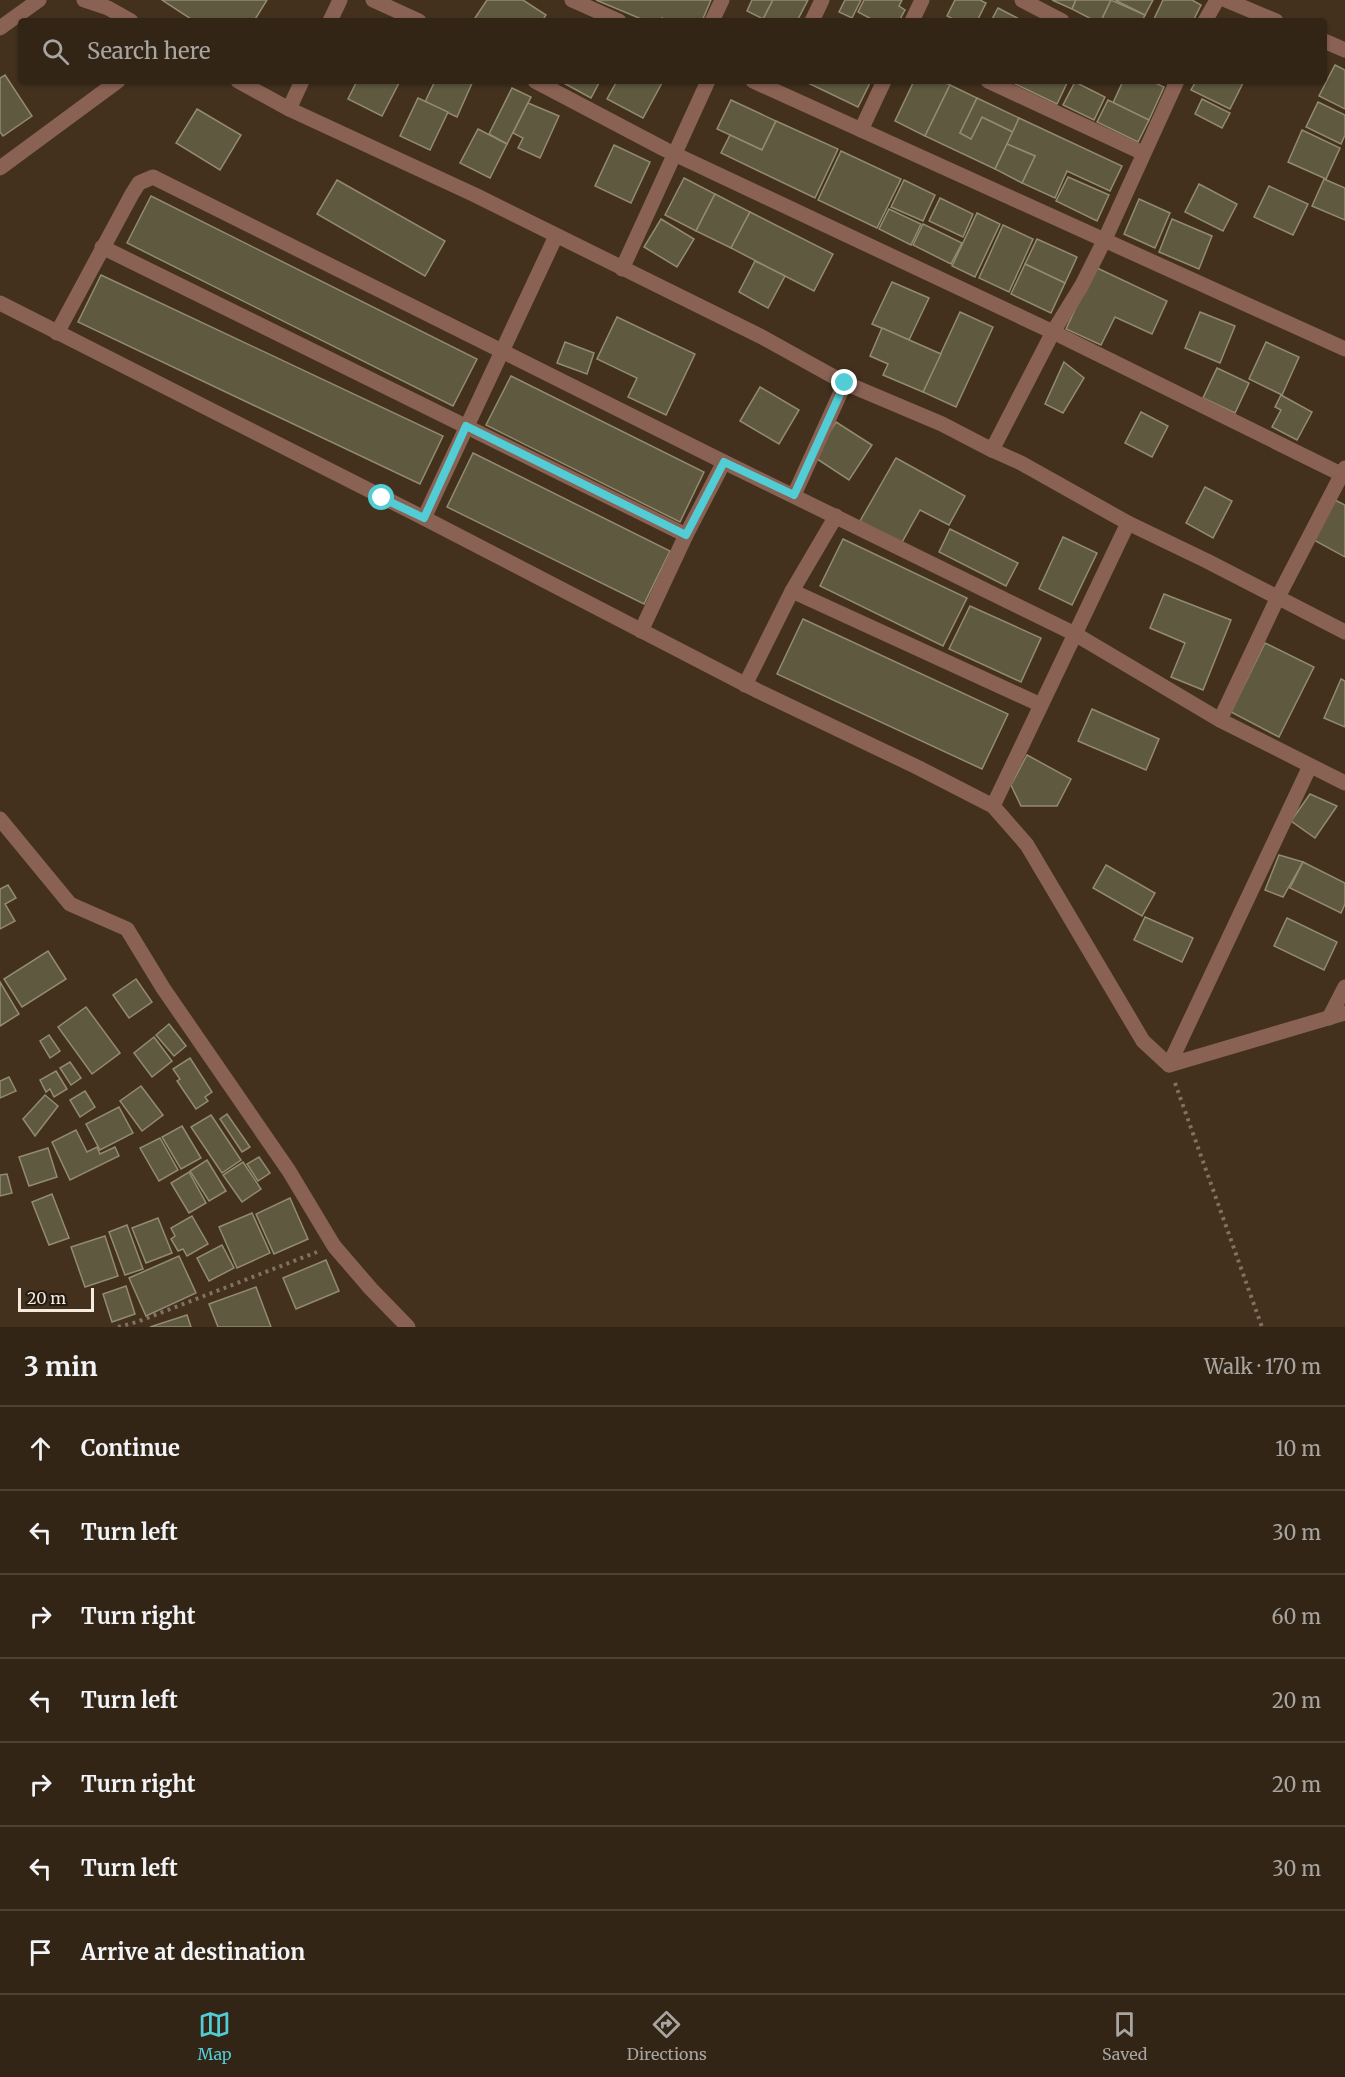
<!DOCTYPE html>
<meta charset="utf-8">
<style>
body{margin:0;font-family:Merriweather,serif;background:#3d3123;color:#f1f3f6}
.scale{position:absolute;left:18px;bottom:15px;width:76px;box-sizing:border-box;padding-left:6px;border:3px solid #f6eade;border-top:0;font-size:16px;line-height:21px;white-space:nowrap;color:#f6eade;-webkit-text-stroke:4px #231b12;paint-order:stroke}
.stop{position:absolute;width:18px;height:18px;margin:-14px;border:4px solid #52ccd5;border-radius:50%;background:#fff}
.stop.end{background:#52ccd5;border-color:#fff;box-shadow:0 2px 6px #0008}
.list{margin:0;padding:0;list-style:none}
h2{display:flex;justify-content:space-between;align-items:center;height:78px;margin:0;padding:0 24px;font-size:26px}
h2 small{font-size:20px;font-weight:400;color:#a8a5a1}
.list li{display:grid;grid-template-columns:39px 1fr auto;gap:18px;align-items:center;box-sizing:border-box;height:84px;padding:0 24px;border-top:2px solid #4d4235}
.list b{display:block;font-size:22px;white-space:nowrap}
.list em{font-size:20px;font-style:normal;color:#a8a5a1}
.icon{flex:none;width:33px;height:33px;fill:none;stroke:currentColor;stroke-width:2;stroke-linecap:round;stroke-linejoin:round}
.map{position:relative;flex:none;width:1345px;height:1327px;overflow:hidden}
.search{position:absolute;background:#322516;box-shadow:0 2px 4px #0004;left:18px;right:18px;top:18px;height:66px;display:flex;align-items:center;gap:15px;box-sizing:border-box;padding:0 21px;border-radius:6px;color:#a8a5a1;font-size:22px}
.sheet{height:666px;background:#322516}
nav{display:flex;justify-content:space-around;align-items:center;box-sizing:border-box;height:84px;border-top:2px solid #4d4235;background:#322516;font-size:16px;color:#a8a5a1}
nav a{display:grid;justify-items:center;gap:3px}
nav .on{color:#52ccd5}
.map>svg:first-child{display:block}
.building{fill:#5f593f;stroke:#928b70;stroke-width:1.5}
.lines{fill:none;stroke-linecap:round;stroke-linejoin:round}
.path{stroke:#817160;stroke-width:4;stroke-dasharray:3 4.5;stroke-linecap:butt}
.street{stroke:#896254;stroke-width:15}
.route{stroke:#52ccd5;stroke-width:8}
</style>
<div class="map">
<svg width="1345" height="1327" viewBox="0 0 1345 1327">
<rect width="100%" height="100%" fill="#43311e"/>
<!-- building -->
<g class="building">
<path d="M162,0h105l-13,21h-60z"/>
<path d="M487,0h36l23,15 -4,6h-69z"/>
<path d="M596,0h115l-9,21h-32l-8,-3 -1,3h-15z"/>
<path d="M752,0h21l-10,19 -16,-8z"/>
<path d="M773,0h35l-11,21h-35z"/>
<path d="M845,0h16l-9,18 -13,-6z"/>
<path d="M864,0h38l-3,6 6,4 -6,11h-24l-17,-9z"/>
<path d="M955,0h25l6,3 -9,18h-20l-10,-5z"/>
<path d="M1052,0h24l-4,9z"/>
<path d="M1076,0h35l-10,21h-6l-23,-12z"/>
<path d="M1111,0l34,15 -3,6h-41z"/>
<path d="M1115,0h38l-8,15z"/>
<path d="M1163,0h29l9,5 -8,16h-40z"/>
<path d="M998,8l25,13h-32z"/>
<path d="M1335,65l10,5v39l-26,-13z"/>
<path d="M5,75l27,41 -29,20 -3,-4v-54z"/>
<path d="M357,81h43l-18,35 -34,-17z"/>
<path d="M435,81h38l-16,36 -32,-15z"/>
<path d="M560,81h40l-9,17z"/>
<path d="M617,81h46l-20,37 -36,-19z"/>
<path d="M808,81h63l-13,26 -50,-24z"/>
<path d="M914,81h27l9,4 -25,51 -30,-15z"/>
<path d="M1009,81h59l-11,23z"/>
<path d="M1123,81h28l13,6 -15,33 -36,-17z"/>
<path d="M1196,81h48l-14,28 -39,-19z"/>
<path d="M1075,82l30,15 -11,23 -31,-15z"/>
<path d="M950,85l27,13 -17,35 11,6 11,-22 31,15 -18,37 -70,-33z"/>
<path d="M512,88l19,9 -24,47 -18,-10z"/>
<path d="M418,98l30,14 -18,38 -30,-14z"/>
<path d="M977,98l42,20 -6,14 -31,-15 -11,22 -11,-6z"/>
<path d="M1202,99l28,14 -8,15 -27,-14z"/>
<path d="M731,100l45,21 -14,29 -45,-21z"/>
<path d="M1108,100l41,20 -11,22 -41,-20z"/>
<path d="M1318,102l27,13v20l-4,9 -35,-17z"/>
<path d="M528,103l31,13 -19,42 -22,-10 5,-10 -10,-5z"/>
<path d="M197,109l44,26 -21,35 -44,-27z"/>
<path d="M1019,118l103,48 -12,25 -43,-20 -12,27 -33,-15 13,-27 -28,-12z"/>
<path d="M776,121l62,28 -23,49 -94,-45 9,-18 32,15z"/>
<path d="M478,129l29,15 -17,34 -30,-15z"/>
<path d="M1302,130l38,18 -14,31 -38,-17z"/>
<path d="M1007,144l28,12 -13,27 -27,-14z"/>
<path d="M614,145l36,17 -19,41 -36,-17z"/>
<path d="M841,151l60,28 -24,49 -59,-28z"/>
<path d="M1068,177l41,18 -12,26 -41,-20z"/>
<path d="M684,178l31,16 -19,37 -31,-16z"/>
<path d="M1324,179l21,9v32l-33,-14z"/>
<path d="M337,180l108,61 -20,35 -108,-62z"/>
<path d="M904,180l31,15 -12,26 -32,-14z"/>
<path d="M1199,184l38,20 -14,27 -38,-19z"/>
<path d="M1269,186l39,18 -15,31 -39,-18z"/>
<path d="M715,194l35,18 -19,36 -35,-17z"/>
<path d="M151,196l326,163 -24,47 -326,-163z"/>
<path d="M940,198l33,16 -10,23 -34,-16z"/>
<path d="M1139,199l31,14 -15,35 -31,-14z"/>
<path d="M889,209l32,15 -10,21 -32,-16z"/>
<path d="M750,212l83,42 -19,37 -83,-43z"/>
<path d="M977,213l23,11 -25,53 -23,-11z"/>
<path d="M661,219l33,20 -17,28 -33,-20z"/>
<path d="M1172,219l40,17 -13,33 -40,-17z"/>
<path d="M923,224l39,19 -11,21 -38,-19z"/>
<path d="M1003,225l30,14 -24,53 -30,-14z"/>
<path d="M1037,239l40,18 -12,26 -40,-19z"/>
<path d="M755,261l30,15 -17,32 -29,-16z"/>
<path d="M1025,264l40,19 -14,30 -40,-19z"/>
<path d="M1095,267l72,34 -15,33 -37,-17 -14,28 -35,-16z"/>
<path d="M101,275l342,161 -23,48 -342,-162z"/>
<path d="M892,282l37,16 -20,42 -37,-16z"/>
<path d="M960,312l33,15 -37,80 -33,-15z"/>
<path d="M1200,312l35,14 -15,37 -35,-15z"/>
<path d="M617,317l78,37 -29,61 -38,-18 9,-19 -40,-19z"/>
<path d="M882,328l59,26 -18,38 -40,-17 5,-11 -18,-8z"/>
<path d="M565,342l29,11 -7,21 -30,-11z"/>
<path d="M1266,342l33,15 -17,38 -33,-16z"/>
<path d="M1064,362l20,16 -21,35 -18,-9z"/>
<path d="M1217,368l32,15 -14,30 -32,-15z"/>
<path d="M511,376l193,96 -24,50 -194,-97z"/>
<path d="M760,387l39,23 -20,34 -39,-23z"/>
<path d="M1281,395l31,17 -15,28 -25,-13 9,-17 -6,-3z"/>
<path d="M1141,412l27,14 -16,31 -27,-14z"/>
<path d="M836,422l36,23 -23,35 -35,-23z"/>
<path d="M473,453l197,98 -26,53 -197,-97z"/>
<path d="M896,458l69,38 -16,29 -29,-15 -19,34 -41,-23z"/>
<path d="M1205,487l27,14 -19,37 -27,-15z"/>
<path d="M1333,499l12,6v52l-33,-18z"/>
<path d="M950,529l68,34 -12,23 -67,-34z"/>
<path d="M1063,537l34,16 -25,52 -33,-16z"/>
<path d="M843,539l124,59 -24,48 -123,-60z"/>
<path d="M1164,594l67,26 -28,70 -32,-13 14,-34 -35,-15z"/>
<path d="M970,606l71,32 -20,44 -72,-33z"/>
<path d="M803,619l205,95 -26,55 -205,-95z"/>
<path d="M1265,643l49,24 -35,70 -48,-25z"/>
<path d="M1341,679l4,2v46l-21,-9z"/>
<path d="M1092,709l67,30 -13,31 -68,-29z"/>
<path d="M1027,755l44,24 -14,27h-36l-10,-21z"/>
<path d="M1310,794l27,12 -22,32 -24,-17z"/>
<path d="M1279,855l24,7 -20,35 -18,-7z"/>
<path d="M1303,862l42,21v21l-4,9 -51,-25z"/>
<path d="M1106,865l49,28 -13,23 -49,-28z"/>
<path d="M8,885l8,13 -11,6 10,17 -15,8v-40z"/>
<path d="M1145,917l48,21 -11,24 -48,-22z"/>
<path d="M1287,918l50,24 -13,28 -50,-24z"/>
<path d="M48,951l18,28 -44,28 -18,-28z"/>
<path d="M136,979l16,23 -23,16 -16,-23z"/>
<path d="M0,982l19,32 -19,12z"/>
<path d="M86,1007l34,46 -28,21 -34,-47z"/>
<path d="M169,1024l17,22 -12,10 -18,-21z"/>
<path d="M49,1035l11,16 -10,7 -10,-17z"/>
<path d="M154,1037l18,24 -20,16 -18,-24z"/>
<path d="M190,1058l22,34 -7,5 3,4 -12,8 -19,-28 3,-2 -7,-10z"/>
<path d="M70,1062l11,16 -10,7 -11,-17z"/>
<path d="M56,1071l11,18 -13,8 -4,-8 -4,3 -6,-12z"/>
<path d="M9,1077l7,14 -16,7v-17z"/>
<path d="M141,1086l22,29 -21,16 -22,-30z"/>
<path d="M85,1091l10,16 -15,10 -10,-17z"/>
<path d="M45,1095l13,11 -23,30 -12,-17z"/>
<path d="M119,1107l14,26 -33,17 -14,-26z"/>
<path d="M227,1114l23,33 -8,5 -22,-33z"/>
<path d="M211,1115l30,45 -19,13 -31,-46z"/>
<path d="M182,1126l19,32 -20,11 -19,-32z"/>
<path d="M76,1130l11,22 10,-5 3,7 15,-7 4,9 -49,24 -18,-38z"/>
<path d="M160,1138l18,32 -19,11 -19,-33z"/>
<path d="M48,1148l9,29 -28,9 -10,-29z"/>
<path d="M259,1157l11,16 -12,8 -11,-17z"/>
<path d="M207,1160l19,31 -17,10 -19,-30z"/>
<path d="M243,1162l18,27 -19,13 -19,-27z"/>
<path d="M189,1172l17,31 -17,10 -18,-30z"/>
<path d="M7,1174l5,19 -12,3v-21z"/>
<path d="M52,1194l17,44 -20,7 -17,-43z"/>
<path d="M290,1198l18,41 -34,15 -18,-40z"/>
<path d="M252,1213l18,40 -33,15 -18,-41z"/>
<path d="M192,1216l16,28 -21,12 -4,-7 -5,2 -7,-12 4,-3 -4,-8z"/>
<path d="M158,1218l14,35 -26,10 -14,-35z"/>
<path d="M127,1225l16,44 -18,6 -16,-43z"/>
<path d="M105,1236l13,40 -33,11 -14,-40z"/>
<path d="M222,1245l12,23 -25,13 -12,-23z"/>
<path d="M179,1256l17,37 -50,23 -17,-38z"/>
<path d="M326,1260l13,31 -43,18 -13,-31z"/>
<path d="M126,1286l9,28 -23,8 -9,-28z"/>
<path d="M256,1287l15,40h-53l-9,-23z"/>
<path d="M187,1315l4,12h-41z"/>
</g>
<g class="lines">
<!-- path -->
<g class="path">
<path d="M1175,1083l87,244"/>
<path d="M118,1327l19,-5 180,-70"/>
</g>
<!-- street -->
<g class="street">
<path d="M84,0l24,8 23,13"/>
<path d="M373,0l46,21"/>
<path d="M572,0l47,21"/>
<path d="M1022,0l40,21"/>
<path d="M1226,0l50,21"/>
<path d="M330,21l10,-21"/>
<path d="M712,21l10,-21"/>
<path d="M812,21l10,-21"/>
<path d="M912,21l10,-21"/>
<path d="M1205,21l12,-21"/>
<path d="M0,28l39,-28"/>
<path d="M1324,41l21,9"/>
<path d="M238,81l51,28 186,86 287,142 83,46 97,41 50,26 61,-118 29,-47 23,-46 72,-158"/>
<path d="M535,81l131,69 387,182 292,144"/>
<path d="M753,81l592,268"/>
<path d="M988,81l155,72"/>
<path d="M289,109l13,-28"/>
<path d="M861,130l23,-49"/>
<path d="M0,168l118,-87"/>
<path d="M102,247l584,288"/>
<path d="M622,269l86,-188"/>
<path d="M0,303l424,215 132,-282"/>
<path d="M57,333l75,-139 7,-11 14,-6 571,285 351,172 145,86 125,63"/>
<path d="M794,495l51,-112"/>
<path d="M424,518l334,173 161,77 74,38 135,-283 -107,-60 -29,-13"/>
<path d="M1128,523l79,38 138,71"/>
<path d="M792,591l249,114"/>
<path d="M641,631l45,-96 38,-73"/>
<path d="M745,685l47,-94 44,-75"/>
<path d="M1220,720l58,-123 67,-129"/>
<path d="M993,806l34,39 116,196 26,24 176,-52"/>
<path d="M0,819l70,85 57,25 36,59 126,183 45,75 37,43 37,38"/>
<path d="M1329,1018l16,-31"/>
<path d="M1169,1065l141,-299"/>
</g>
</g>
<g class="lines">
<!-- route -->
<path class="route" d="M382,498l42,20 42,-92 220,109 38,-73 70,33 51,-112"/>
</g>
</svg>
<div class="scale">20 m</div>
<div class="stop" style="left:382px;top:498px"></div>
<div class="stop end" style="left:845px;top:383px"></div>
<div class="search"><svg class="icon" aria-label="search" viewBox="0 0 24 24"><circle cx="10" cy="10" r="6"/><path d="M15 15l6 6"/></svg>Search here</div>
</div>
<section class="sheet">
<h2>3 min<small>Walk · 170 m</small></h2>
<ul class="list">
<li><svg class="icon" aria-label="ahead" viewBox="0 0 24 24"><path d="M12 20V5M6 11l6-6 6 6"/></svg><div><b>Continue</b></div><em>10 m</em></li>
<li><svg class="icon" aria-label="left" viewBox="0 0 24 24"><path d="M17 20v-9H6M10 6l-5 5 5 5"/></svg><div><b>Turn left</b></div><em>30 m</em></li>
<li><svg class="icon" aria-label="right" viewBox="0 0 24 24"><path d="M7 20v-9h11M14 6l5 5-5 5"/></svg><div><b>Turn right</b></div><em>60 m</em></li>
<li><svg class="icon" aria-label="left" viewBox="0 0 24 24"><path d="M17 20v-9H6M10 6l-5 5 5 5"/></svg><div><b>Turn left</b></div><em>20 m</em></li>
<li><svg class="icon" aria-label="right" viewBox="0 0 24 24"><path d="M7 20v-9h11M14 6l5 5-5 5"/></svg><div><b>Turn right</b></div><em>20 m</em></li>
<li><svg class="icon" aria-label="left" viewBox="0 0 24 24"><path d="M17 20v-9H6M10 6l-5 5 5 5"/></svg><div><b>Turn left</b></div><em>30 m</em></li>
<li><svg class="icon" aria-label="arrive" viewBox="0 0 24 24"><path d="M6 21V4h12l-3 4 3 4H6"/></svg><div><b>Arrive at destination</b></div></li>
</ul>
</section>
<nav>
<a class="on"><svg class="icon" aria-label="map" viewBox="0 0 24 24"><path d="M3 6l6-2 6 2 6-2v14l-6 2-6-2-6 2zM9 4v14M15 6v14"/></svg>Map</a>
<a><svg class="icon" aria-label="directions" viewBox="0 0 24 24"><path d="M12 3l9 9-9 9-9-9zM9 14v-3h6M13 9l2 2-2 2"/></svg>Directions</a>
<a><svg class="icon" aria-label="saved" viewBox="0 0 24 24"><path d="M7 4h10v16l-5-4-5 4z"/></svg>Saved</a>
</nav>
